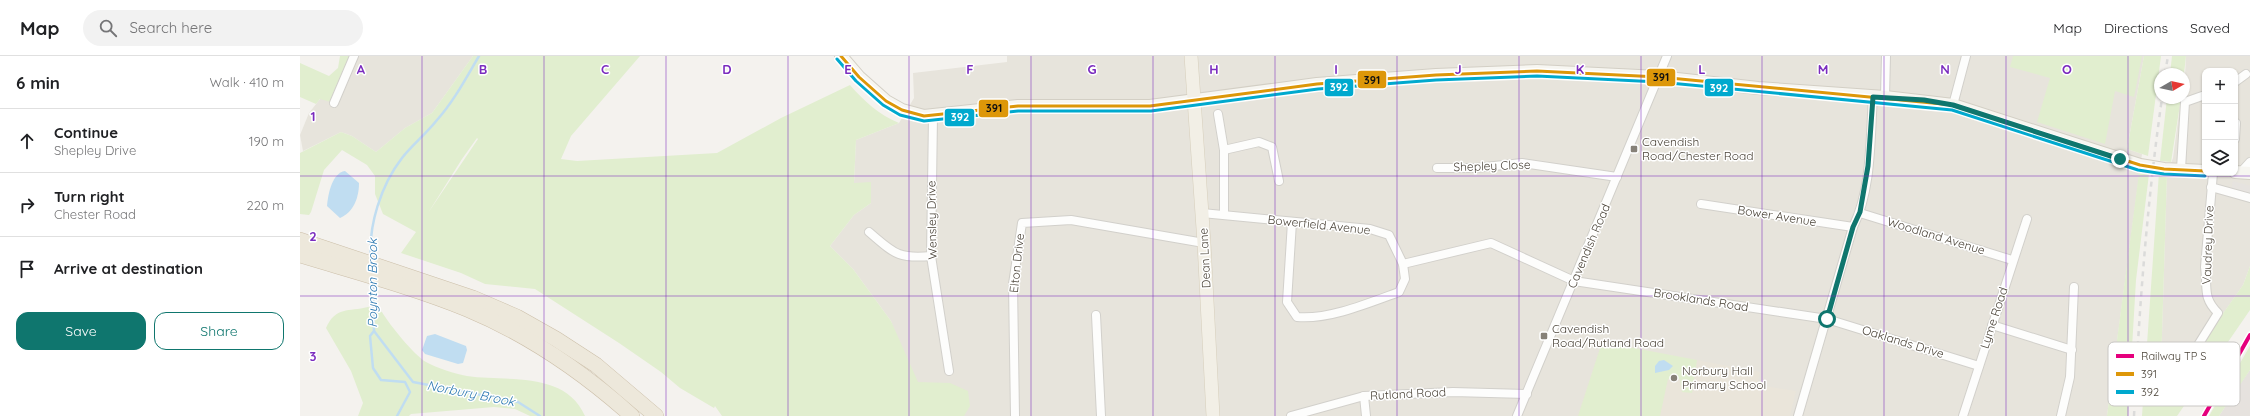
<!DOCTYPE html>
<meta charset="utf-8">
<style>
body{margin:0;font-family:Quicksand,sans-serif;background:#f2f2f2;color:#202124}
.controls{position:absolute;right:12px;top:12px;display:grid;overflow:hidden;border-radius:8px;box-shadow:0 1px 3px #0004}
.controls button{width:36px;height:36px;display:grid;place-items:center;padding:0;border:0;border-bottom:1px solid #e0e0e0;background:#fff;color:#202124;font:20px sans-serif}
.compass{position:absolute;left:1854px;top:12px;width:36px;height:36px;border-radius:50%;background:#fff;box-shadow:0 1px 3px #0004;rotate:81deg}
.stop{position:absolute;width:12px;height:12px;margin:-9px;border:3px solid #0f766e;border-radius:50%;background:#fff}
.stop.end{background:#0f766e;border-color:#fff;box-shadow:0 1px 4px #0008}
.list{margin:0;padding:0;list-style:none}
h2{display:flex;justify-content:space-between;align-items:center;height:52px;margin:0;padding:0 16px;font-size:17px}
h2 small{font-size:13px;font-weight:400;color:#757577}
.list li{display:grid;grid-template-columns:26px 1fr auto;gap:12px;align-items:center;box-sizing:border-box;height:64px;padding:0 16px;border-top:1px solid #e0e0e0}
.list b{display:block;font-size:15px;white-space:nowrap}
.list p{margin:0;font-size:13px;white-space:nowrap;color:#757577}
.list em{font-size:13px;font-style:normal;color:#757577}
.actions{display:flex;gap:8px;padding:12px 16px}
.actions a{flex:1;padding:9px 0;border:1px solid #0f766e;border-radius:12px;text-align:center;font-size:14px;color:#0f766e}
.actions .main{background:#0f766e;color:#fff}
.icon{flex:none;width:22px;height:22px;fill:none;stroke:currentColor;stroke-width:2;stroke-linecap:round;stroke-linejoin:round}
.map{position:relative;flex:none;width:1950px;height:360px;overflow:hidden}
header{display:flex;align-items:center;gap:24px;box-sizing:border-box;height:56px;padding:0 20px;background:#fff;border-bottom:1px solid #e0e0e0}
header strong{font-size:19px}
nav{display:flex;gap:22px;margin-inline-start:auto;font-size:14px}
.search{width:280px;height:36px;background:#f2f2f2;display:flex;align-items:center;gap:10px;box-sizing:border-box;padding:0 14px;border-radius:22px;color:#757577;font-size:15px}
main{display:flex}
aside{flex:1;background:#fff}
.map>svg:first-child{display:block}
.residential{fill:#e7e4dc;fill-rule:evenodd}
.industrial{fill:#e6e2de}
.education{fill:#eae5da}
.green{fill:#e1eecf;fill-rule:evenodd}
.parking{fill:#e6e3df}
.water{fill:#c0ddf1}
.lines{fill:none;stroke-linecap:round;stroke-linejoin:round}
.stream{stroke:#c0ddf1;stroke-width:2.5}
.street-casing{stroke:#d2d0cb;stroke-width:10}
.secondary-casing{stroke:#d3cfc5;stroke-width:14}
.primary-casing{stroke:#d6cebb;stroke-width:14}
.highway-casing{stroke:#ccbfa9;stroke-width:16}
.street{stroke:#fdfdfc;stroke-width:8}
.secondary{stroke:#f7f6f1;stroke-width:12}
.primary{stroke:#f2efe6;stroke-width:13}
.highway{stroke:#ede8db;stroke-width:15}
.rail{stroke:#dbdbda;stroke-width:2.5;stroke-dasharray:5 5;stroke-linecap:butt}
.bus-1-casing{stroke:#fff;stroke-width:6}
.bus-2-casing{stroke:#fff;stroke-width:6}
.bus-1{stroke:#dd9709;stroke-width:3}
.bus-2{stroke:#00a9ce;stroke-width:3}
.rail-1-casing{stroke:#fff;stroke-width:7}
.rail-1{stroke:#e5007d;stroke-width:4}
.route{stroke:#0f766e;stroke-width:5}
.grid{fill:none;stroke:#7b2cbf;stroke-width:1;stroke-opacity:0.55}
.poi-dot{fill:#868178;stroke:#fff;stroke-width:1.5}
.labels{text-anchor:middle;stroke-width:3;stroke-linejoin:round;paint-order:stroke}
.poi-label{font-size:12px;fill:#4b4439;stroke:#fff;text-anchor:start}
.street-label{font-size:12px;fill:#4b4439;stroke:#fff}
.water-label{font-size:13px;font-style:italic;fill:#2e7ab2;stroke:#fff}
.key{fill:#fff;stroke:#c9c7c4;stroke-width:1}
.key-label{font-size:11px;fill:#4b4439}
.grid-label{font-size:13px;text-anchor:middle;font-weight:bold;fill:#7b2cbf;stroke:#fff;stroke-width:3;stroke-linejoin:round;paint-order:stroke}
.line-badge{stroke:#fff;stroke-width:1.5}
.badge-label{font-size:11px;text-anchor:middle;font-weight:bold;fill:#fff}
.pale-badge-label{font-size:11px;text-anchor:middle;font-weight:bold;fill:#111}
</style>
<header>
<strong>Map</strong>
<div class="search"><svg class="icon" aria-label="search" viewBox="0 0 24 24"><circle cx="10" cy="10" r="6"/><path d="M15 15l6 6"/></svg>Search here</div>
<nav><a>Map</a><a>Directions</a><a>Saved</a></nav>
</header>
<main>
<aside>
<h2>6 min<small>Walk · 410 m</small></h2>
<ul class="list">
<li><svg class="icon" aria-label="ahead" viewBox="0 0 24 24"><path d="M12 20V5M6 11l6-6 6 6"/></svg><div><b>Continue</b><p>Shepley Drive</p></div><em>190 m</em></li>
<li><svg class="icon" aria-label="right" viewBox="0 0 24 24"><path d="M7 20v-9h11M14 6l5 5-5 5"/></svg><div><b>Turn right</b><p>Chester Road</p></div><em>220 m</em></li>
<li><svg class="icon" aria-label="arrive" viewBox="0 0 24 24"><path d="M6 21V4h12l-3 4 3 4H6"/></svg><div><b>Arrive at destination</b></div></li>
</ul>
<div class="actions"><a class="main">Save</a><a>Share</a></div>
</aside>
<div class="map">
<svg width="1950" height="360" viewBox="0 0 1950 360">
<rect width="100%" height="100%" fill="#f4f2ee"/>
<!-- residential -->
<g class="residential">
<path d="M54,0h119l-41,57 -27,15 -29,24 -24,-16 -11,-4 -38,19 -3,-16 9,-22z"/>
<path d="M707,0h1137l-17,93 15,5 -35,262h-1174l-20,-27 -22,-68 -38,-52 -23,-23 24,-31 17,-12 -17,-20 2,-43 43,-17 15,-25 -1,-25 94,-11z"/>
<path d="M1886,0h64v210l-7,19 -81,116 -1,-34 6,-193 6,-16 8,-60h3zM1905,15h30v102h-30z"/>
</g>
<!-- industrial -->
<path class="industrial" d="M1950,314v46h-31l21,-32z"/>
<!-- education -->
<path class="education" d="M1302,286l158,30 -3,13 39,6 -6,25h-212z"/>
<!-- green -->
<g class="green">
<path d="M40,0h14l-20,47 -14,-4 -4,5 -16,-7v-34l29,13 9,-8z"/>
<path d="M173,0h167l-69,80 -10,23 16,2 140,-8 64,-35 69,-33c15,17 28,29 49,38l-43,17 -2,43 17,-1v21l-17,12 -24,31 23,23 38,52 27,61 32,1 18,8 2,15 -6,10h-242l-7,-10 -1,2 -34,-20 -19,-16 -42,-29 -84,-54 -50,-5 -24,-11 -60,-20 15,-21 -33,-18 -8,-20v-18l-8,-11 -25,-15 -18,20 -13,42 -2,3 -9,-1v-61l41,-21 11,4 24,16 29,-24 27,-15zM177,82l1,1 -50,74 34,-54z"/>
<path d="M1713,0h129l-8,41 -19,-6 -10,53 -68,-22 13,-44 -40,-11z"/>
<path d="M1844,0h17l-13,100 -21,-7z"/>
<path d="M1872,0h14l-2,18h-14z"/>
<path d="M1867,42h14l-10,64 -11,-1z"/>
<path d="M1859,116l8,2 -6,193 1,33 81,-115 7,-19v44l-73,106h-35z"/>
<path d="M1839,117l10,1 -13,106 -8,136h-21z"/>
<path d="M68,251l14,5c7,12 32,43 44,50 11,6 29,12 41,14 39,6 98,-6 118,40h-55l-15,-7 -21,-2 -83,7 -2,2h-51l5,-13 -12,-32 -25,-43c10,-22 22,-16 42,-21z"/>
<path d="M1302,286l95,18 -5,33 -10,-1 -2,-13h-12l-8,37h-82z"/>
<path d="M1950,290v24l-31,46h-10z"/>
</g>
<!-- parking -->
<path class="parking" d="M1933,125l17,5v8l-19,-4z"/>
<!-- water -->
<g class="water">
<path d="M45,115l14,12c0,14 -5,29 -19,35l-13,-12c1,-12 5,-33 18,-35z"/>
<path d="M135,278l31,12 1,4 -4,13 -5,1 -33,-10 -3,-4 5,-14z"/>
<path d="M1364,304l9,6 -4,4 -14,3v-7l4,-5z"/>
</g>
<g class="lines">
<!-- stream -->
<g class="stream">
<path d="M71,203c-3,-33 10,-74 31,-101 10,-13 24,-24 35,-38 17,-19 29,-42 42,-64"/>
<path d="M73,226l1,49 -4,5 3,32 8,12 24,2 5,10 -13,24"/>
<path d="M74,275l39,51 105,20 22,14"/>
</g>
<defs>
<g id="street">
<path d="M1935,26l11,-8"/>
<path d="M1585,41l1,-41"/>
<path d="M34,47l20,-47"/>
<path d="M1653,49l13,-49"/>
<path d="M918,58l6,36v64"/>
<path d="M633,60l-2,140 18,115"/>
<path d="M1935,83l1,-16"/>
<path d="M924,94l35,-8 13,5 7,34"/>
<path d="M1137,112h39l46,-5 95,14"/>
<path d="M1881,113l4,-67 20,-7"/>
<path d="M1941,116l9,-10"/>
<path d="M1911,131l39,11"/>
<path d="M1401,148l152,23"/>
<path d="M902,157l168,16 19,6 14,29 88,-21 83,38 253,38 152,47"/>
<path d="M1560,157l152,47"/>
<path d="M992,166l-5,80 10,15c31,3 72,-14 102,-25l6,-13 -2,-15"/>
<path d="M569,176c25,21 28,27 62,24"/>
<path d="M796,259l5,101"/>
<path d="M1692,269l80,25"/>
<path d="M1895,294l23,-37c-16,-16 -10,-25 -13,-46l8,-94"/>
<path d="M1064,340l2,20"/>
<path d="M715,360l-2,-132 9,-61 49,-3 133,23"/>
<path d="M991,360l73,-20 89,-4 74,2"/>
<path d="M1217,360l150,-360"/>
<path d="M1498,360l55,-189c19,-38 17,-88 20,-130"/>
<path d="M1663,360l64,-197"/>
<path d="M1761,360l9,-39 4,-90"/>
</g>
<g id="secondary">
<path d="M541,0l18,21 27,24 16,9 22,6 94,-10h132l167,-22 119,-9 101,-4 122,6 99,11 127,9 68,8 187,60 24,4 41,2"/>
<path d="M1935,116l15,1"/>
</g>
<path id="primary" d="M891,0l13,187 9,173"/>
<g id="highway">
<path d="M0,184l173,58 44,19 39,22 40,26 60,51"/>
<path d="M0,199c56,17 113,32 167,54 60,25 117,64 165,107"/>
</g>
</defs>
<!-- street casing -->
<use href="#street" class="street-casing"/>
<!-- secondary casing -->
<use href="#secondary" class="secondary-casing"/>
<!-- primary casing -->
<use href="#primary" class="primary-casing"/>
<!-- highway casing -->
<use href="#highway" class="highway-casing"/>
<!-- street -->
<use href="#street" class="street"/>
<!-- secondary -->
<use href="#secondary" class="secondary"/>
<!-- primary -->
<use href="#primary" class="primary"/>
<!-- highway -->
<use href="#highway" class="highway"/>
<!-- rail -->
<g class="rail">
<path d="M1865,18l3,-18"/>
<path d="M1834,360c5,-106 13,-213 28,-318"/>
</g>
<defs>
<path id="bus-1" d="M541,0l18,21 27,24 16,9 22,6 94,-10h132l167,-22 119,-9 101,-4 122,6 294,28 187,60 24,4 41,2"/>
<path id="bus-2" d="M537,3l19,22 27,24 17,10 24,6 94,-10h133l167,-22 118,-9 101,-4 122,6 293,28 186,60 26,4 41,2"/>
</defs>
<!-- bus-1 casing -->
<use href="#bus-1" class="bus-1-casing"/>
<!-- bus-2 casing -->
<use href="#bus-2" class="bus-2-casing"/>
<!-- bus-1 -->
<use href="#bus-1" class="bus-1"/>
<!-- bus-2 -->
<use href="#bus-2" class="bus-2"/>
<defs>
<path id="rail-1" d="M1904,360l46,-81"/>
</defs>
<!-- rail-1 casing -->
<use href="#rail-1" class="rail-1-casing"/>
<!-- rail-1 -->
<use href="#rail-1" class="rail-1"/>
</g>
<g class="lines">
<!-- route -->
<path class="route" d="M1527,263l26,-92 7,-15 8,-46 5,-69 51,3 29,5 167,54"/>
</g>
<!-- grid -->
<path class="grid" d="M122,0v360M244,0v360M366,0v360M488,0v360M609,0v360M731,0v360M853,0v360M975,0v360M1097,0v360M1219,0v360M1341,0v360M1462,0v360M1584,0v360M1706,0v360M1828,0v360M0,120h1950M0,240h1950"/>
<!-- markers -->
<g class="poi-dot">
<rect x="1330" y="89" width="8" height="8" rx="2"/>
<rect x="1240" y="276" width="8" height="8" rx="2"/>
<circle cx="1374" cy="322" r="4"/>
</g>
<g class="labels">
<!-- poi labels -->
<g class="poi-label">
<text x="1342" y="90">Cavendish<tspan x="1342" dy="14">Road/Chester Road</tspan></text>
<text x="1252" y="277">Cavendish<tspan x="1252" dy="14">Road/Rutland Road</tspan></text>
<text x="1382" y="319">Norbury Hall<tspan x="1382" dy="14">Primary School</tspan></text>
</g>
<!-- street labels -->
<g class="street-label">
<text transform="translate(1192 110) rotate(-2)" y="4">Shepley Close</text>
<text transform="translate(1477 160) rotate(9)" y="4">Bower Avenue</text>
<text transform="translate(632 164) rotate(-91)" y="4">Wensley Drive</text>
<text transform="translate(1019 169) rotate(6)" y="4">Bowerfield Avenue</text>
<text transform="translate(1636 180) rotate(17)" y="4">Woodland Avenue</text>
<text transform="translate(1908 189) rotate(-88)" y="4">Vaudrey Drive</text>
<text transform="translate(1289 190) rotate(-67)" y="4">Cavendish Road</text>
<text transform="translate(905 202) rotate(-93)" y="4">Dean Lane</text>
<text transform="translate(717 207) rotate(-84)" y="4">Elton Drive</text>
<text transform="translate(1401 244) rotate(9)" y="4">Brooklands Road</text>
<text transform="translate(1694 262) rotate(-72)" y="4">Lyme Road</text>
<text transform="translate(1603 286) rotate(17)" y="4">Oaklands Drive</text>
<text transform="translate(1108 338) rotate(-3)" y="4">Rutland Road</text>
</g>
<!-- water labels -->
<g class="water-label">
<text transform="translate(72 227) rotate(-90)" y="5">Poynton Brook</text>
<text transform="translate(171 337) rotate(11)" y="5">Norbury Brook</text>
</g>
</g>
<!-- legend -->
<rect x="1808" y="286" width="132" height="64" rx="6" class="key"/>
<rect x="1816" y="298" width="18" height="4" fill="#e5007d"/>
<rect x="1816" y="316" width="18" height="4" fill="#dd9709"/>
<rect x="1816" y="334" width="18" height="4" fill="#00a9ce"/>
<g class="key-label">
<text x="1841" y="304">Railway TP S</text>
<text x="1841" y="322">391</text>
<text x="1841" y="340">392</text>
</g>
<g class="grid-label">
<text x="61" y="18">A</text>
<text x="183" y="18">B</text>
<text x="305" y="18">C</text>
<text x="427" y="18">D</text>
<text x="548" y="18">E</text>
<text x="670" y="18">F</text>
<text x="792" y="18">G</text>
<text x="914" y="18">H</text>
<text x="1036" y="18">I</text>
<text x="1158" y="18">J</text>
<text x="1280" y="18">K</text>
<text x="1402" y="18">L</text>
<text x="1523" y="18">M</text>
<text x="1645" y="18">N</text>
<text x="1767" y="18">O</text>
<text x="13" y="65">1</text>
<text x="13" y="185">2</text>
<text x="13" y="305">3</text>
</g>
<g class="line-badge">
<rect x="1346" y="12" width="30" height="19" rx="4" fill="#dd9709"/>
<rect x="1057" y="14" width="30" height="19" rx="4" fill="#dd9709"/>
<rect x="1024" y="22" width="30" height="19" rx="4" fill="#00a9ce"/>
<rect x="1404" y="22" width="30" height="19" rx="4" fill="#00a9ce"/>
<rect x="678" y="43" width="31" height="19" rx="4" fill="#dd9709"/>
<rect x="644" y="52" width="31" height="19" rx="4" fill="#00a9ce"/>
</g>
<g class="badge-label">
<text x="1039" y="35">392</text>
<text x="1419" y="36">392</text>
<text x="660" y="65">392</text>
</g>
<g class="pale-badge-label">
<text x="1361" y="25">391</text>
<text x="1072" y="28">391</text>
<text x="694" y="56">391</text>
</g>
</svg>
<div class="controls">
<button>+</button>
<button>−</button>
<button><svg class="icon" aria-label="layers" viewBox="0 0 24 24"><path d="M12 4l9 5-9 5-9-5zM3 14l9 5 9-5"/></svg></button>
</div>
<svg class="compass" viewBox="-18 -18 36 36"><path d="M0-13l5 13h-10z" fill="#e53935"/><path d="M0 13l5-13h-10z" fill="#757577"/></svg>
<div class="stop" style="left:1527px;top:263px"></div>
<div class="stop end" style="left:1820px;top:103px"></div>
</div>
</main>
